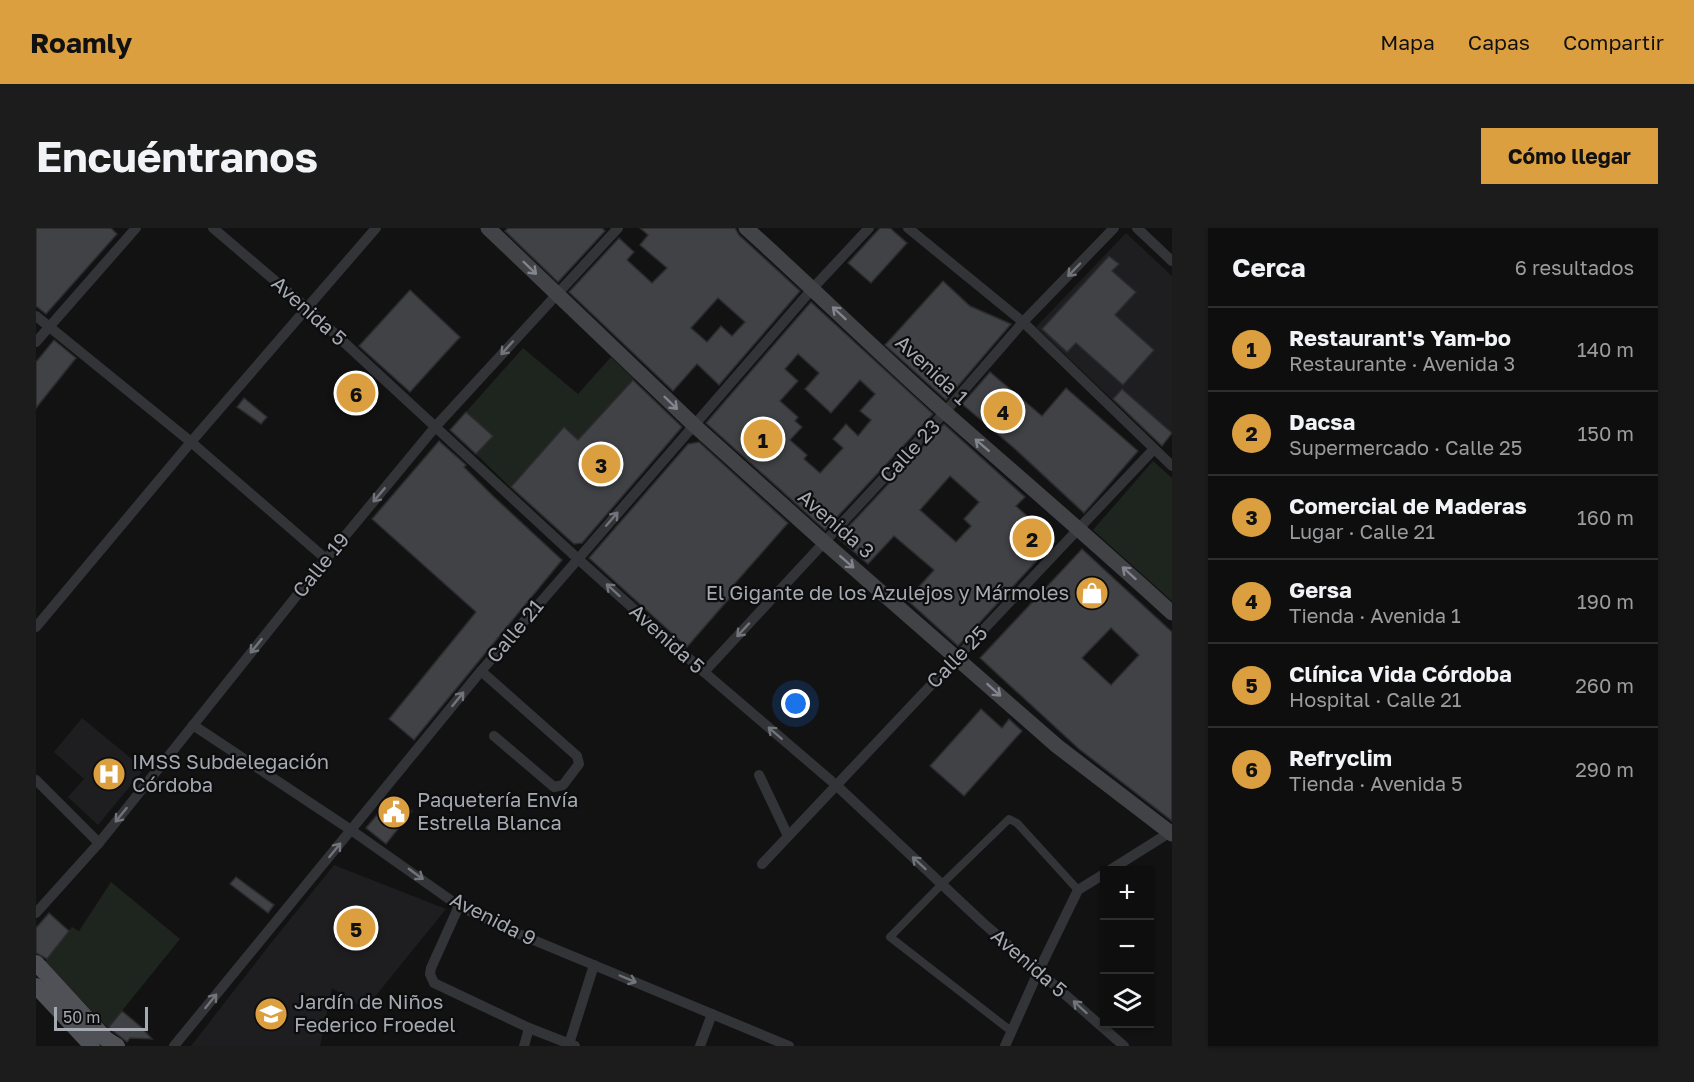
<!DOCTYPE html>
<html lang="es">
<meta charset="utf-8">
<style>
body{margin:0;font-family:"Golos Text",sans-serif;background:#1c1c1c;color:#f1f3f6}
.controls{position:absolute;right:18px;bottom:18px;display:grid;overflow:hidden;border-radius:0px;box-shadow:0 2px 4px #0004}
.controls button{width:54px;height:54px;display:grid;place-items:center;padding:0;border:0;border-bottom:2px solid #2e2e2e;background:#0e0e0e;color:#f1f3f6;font:30px sans-serif}
.scale{position:absolute;left:18px;bottom:15px;width:94px;box-sizing:border-box;padding-left:6px;border:3px solid #a5a9b2;border-top:0;font-size:16px;line-height:21px;white-space:nowrap;color:#a5a9b2;-webkit-text-stroke:4px #0d0d0e;paint-order:stroke}
.you{position:absolute;left:760px;top:476px;width:21px;height:21px;margin:-15px;border:4px solid #fff;border-radius:50%;background:#1a73e8;box-shadow:0 0 0 9px #1a73e833}
.badge{display:grid;place-items:center;width:39px;height:39px;border-radius:50%;background:#dc9f40;color:#111;font-size:20px;font-weight:700}
.pin{position:absolute;translate:-50% -50%;border:3px solid #fff;box-shadow:0 2px 6px #0006}
.list{margin:0;padding:0;list-style:none}
h2{display:flex;justify-content:space-between;align-items:center;height:78px;margin:0;padding:0 24px;font-size:26px}
h2 small{font-size:20px;font-weight:400;color:#9b9c9e}
.list li{display:grid;grid-template-columns:39px 1fr auto;gap:18px;align-items:center;box-sizing:border-box;height:84px;padding:0 24px;border-top:2px solid #2e2e2e}
.list b{display:block;font-size:22px;white-space:nowrap}
.list p{margin:0;font-size:20px;white-space:nowrap;color:#9b9c9e}
.list em{font-size:20px;font-style:normal;color:#9b9c9e}
.icon{flex:none;width:33px;height:33px;fill:none;stroke:currentColor;stroke-width:2;stroke-linecap:round;stroke-linejoin:round}
.map{position:relative;flex:none;width:1136px;height:818px;overflow:hidden;border-radius:0px}
header{display:flex;align-items:center;gap:36px;box-sizing:border-box;height:84px;padding:0 30px;background:#dc9f40;color:#111}
header strong{font-size:28px}
nav{display:flex;gap:33px;margin-inline-start:auto;font-size:21px}
.intro{display:flex;align-items:center;justify-content:space-between;box-sizing:border-box;height:144px;padding:0 36px}
h1{margin:0;font-size:42px}
.button{padding:15px 27px;border-radius:0px;background:#dc9f40;color:#111;font-size:21px;font-weight:700}
main{display:flex;gap:36px;padding:0 36px}
aside{flex:1;background:#0e0e0e;border-radius:0px;box-shadow:0 2px 4px #0004}
.map>svg:first-child{display:block}
.built{fill:#1e1e20}
.green{fill:#1e251f}
.building{fill:#414246;stroke:#2c2c2f;stroke-width:1.5;fill-rule:evenodd}
.lines{fill:none;stroke-linecap:round;stroke-linejoin:round}
.pedestrian{stroke:#333437;stroke-width:8}
.minor{stroke:#333437;stroke-width:10}
.secondary{stroke:#414347;stroke-width:15}
.primary{stroke:#4f5156;stroke-width:16}
.oneway{stroke:#82858d}
.oneway2{stroke:#72747b}
.labels{text-anchor:middle;stroke-width:4.5;stroke-linejoin:round;paint-order:stroke}
.street-label{font-size:20px;fill:#a5a9b2;stroke:#0d0d0e}
.poi-label{font-size:20px;fill:#a5a9b2;stroke:#0d0d0e;text-anchor:start}
</style>
<header>
<strong>Roamly</strong>
<nav><a>Mapa</a><a>Capas</a><a>Compartir</a></nav>
</header>
<div class="intro"><h1>Encuéntranos</h1><a class="button">Cómo llegar</a></div>
<main>
<div class="map">
<svg width="1136" height="818" viewBox="0 0 1136 818">
<rect width="100%" height="100%" fill="#121213"/>
<!-- built -->
<g class="built">
<path d="M1090,5l46,43v157l-11,13 -125,-119z"/>
<path d="M46,490l62,51 -46,56 -30,-28 16,-18 -30,-27z"/>
<path d="M298,637l112,44 -81,100 -33,-21 -12,58h-129l76,-98z"/>
</g>
<!-- green -->
<g class="green">
<path d="M487,120l55,46 33,-37 23,22 -56,61 -14,-12 -54,59 -34,-33 17,-18 -27,-24z"/>
<path d="M1117,233l19,17v123l-79,-71z"/>
<path d="M75,654l69,57 -72,89 -63,-66 27,-35 7,4z"/>
</g>
<!-- building -->
<g class="building">
<path d="M0,0h75l6,6 -71,80 -10,-8z"/>
<path d="M472,0h94l3,3 -47,51 -53,-51z"/>
<path d="M604,0h95l4,7 61,56 -81,94 -22,-21 -24,27 -104,-99 50,-54 15,14 -7,8 25,23 15,-15 -27,-23 8,-10zM682,70l27,24 -13,14 -11,-10 -14,16 -16,-14z"/>
<path d="M844,0h10l17,15 -36,40 -23,-20z"/>
<path d="M1073,28l10,8 -7,7 24,21 -21,23 39,35 -31,35 -47,-42 -9,9 -25,-23z"/>
<path d="M907,53l27,25 41,18 -65,76 -61,-55z"/>
<path d="M374,62l50,47 -50,55 -51,-46z"/>
<path d="M775,74l122,112 -108,116 -119,-107zM762,126l21,19 -14,16 26,24 29,-33 15,14 -15,17 11,9 -13,16 -12,-12 -13,15 10,9 -23,25 -16,-14 3,-4 -17,-15 12,-13 -7,-6 3,-4 -18,-16 18,-20 -13,-12z"/>
<path d="M18,112l22,18 -40,50v-46z"/>
<path d="M954,144l52,44 24,-28 72,63 -54,62 -70,-65 -52,-44z"/>
<path d="M327,147l9,7 -23,30 -9,-8z"/>
<path d="M597,152l49,47 -100,116 -8,1 -63,-57 53,-60 14,13z"/>
<path d="M1086,161l50,44 -10,13 -49,-47z"/>
<path d="M208,170l23,19 -6,7 -24,-17z"/>
<path d="M430,184l27,24 -17,18 -26,-24z"/>
<path d="M908,196l81,73 -9,9 39,35 -97,105 -51,-46 27,-30 -40,-34 -26,28 -30,-26zM914,248l29,26 -15,17 7,7 -15,16 -36,-32z"/>
<path d="M403,213l27,24 -2,2 29,29 69,64 -148,180 -25,-21 87,-107 -104,-93z"/>
<path d="M663,214l89,81 -58,66 4,4 -47,54 -98,-89 99,-114z"/>
<path d="M1046,321l90,83v189l-93,-72 -99,-91zM1075,400l28,27 -28,30 -29,-27z"/>
<path d="M945,481l21,19 7,-9 13,12 -58,65 -34,-30z"/>
<path d="M357,568l19,15 -26,33 -20,-16z"/>
<path d="M200,649l38,28 -6,8 -38,-29z"/>
<path d="M13,685l20,18 -22,28 -11,-6v-25z"/>
<path d="M86,783l18,15 12,13 -22,-1 -3,4 -14,-11 -4,-4z"/>
</g>
<g class="lines">
<!-- pedestrian -->
<path class="pedestrian" d="M975,803l-121,-94 52,-53 67,-65 8,4 61,67"/>
<!-- minor -->
<g class="minor">
<path d="M177,0l94,80 270,250 127,114 132,113 146,137 142,124"/>
<path d="M872,0l115,94 149,144"/>
<path d="M1101,0l35,33"/>
<path d="M0,88l155,126 135,117"/>
<path d="M0,114l100,-114"/>
<path d="M0,399l155,-185 185,-214"/>
<path d="M445,443l96,85 2,8 -16,21 -9,2 -60,-51"/>
<path d="M668,444l241,-260 78,-90 91,-94"/>
<path d="M157,497l158,105 108,76 60,28 270,112"/>
<path d="M723,547l29,61"/>
<path d="M0,552l63,63"/>
<path d="M726,636l391,-414"/>
<path d="M1074,642l62,-39"/>
<path d="M423,678l-28,62 -1,6 4,9 95,45 46,18"/>
<path d="M0,685l63,-70 227,-284 110,-133 182,-198"/>
<path d="M533,816l25,-79"/>
<path d="M138,818l307,-375 332,-383 56,-60"/>
<path d="M488,818l5,-18"/>
<path d="M664,818l12,-32"/>
<path d="M969,818l34,-76 39,-80 26,-16"/>
</g>
<!-- secondary -->
<g class="secondary">
<path d="M452,0l207,198 130,117 232,203 115,88"/>
<path d="M710,0c68,61 132,125 201,186 75,66 151,131 225,199"/>
</g>
<!-- primary -->
<g class="primary">
<path d="M0,735l70,76 11,7"/>
<path d="M0,758l56,60"/>
</g>
</g>
<!-- one-way arrows -->
<defs><path id="oneway-shaft" d="M-6 0H5M1.5-3L5.5 0L1.5 3" fill="none" stroke-width="1.6" stroke-linecap="round" stroke-linejoin="round" transform="scale(1.5)"/></defs>
<g class="oneway">
<use href="#oneway-shaft" transform="translate(494 40) rotate(44)"/>
<use href="#oneway-shaft" transform="translate(803 85) rotate(-137)"/>
<use href="#oneway-shaft" transform="translate(635 175) rotate(44)"/>
<use href="#oneway-shaft" transform="translate(946 217) rotate(-139)"/>
<use href="#oneway-shaft" transform="translate(811 334) rotate(41)"/>
<use href="#oneway-shaft" transform="translate(1093 345) rotate(-138)"/>
<use href="#oneway-shaft" transform="translate(958 462) rotate(42)"/>
</g>
<g class="oneway2">
<use href="#oneway-shaft" transform="translate(1038 42) rotate(134)"/>
<use href="#oneway-shaft" transform="translate(471 120) rotate(132)"/>
<use href="#oneway-shaft" transform="translate(343 267) rotate(130)"/>
<use href="#oneway-shaft" transform="translate(576 291) rotate(-49)"/>
<use href="#oneway-shaft" transform="translate(577 362) rotate(-138)"/>
<use href="#oneway-shaft" transform="translate(707 402) rotate(133)"/>
<use href="#oneway-shaft" transform="translate(220 418) rotate(129)"/>
<use href="#oneway-shaft" transform="translate(422 471) rotate(-51)"/>
<use href="#oneway-shaft" transform="translate(739 505) rotate(-139)"/>
<use href="#oneway-shaft" transform="translate(85 587) rotate(129)"/>
<use href="#oneway-shaft" transform="translate(299 622) rotate(-51)"/>
<use href="#oneway-shaft" transform="translate(883 635) rotate(-137)"/>
<use href="#oneway-shaft" transform="translate(380 646) rotate(36)"/>
<use href="#oneway-shaft" transform="translate(592 751) rotate(23)"/>
<use href="#oneway-shaft" transform="translate(175 773) rotate(-51)"/>
<use href="#oneway-shaft" transform="translate(1044 779) rotate(-138)"/>
</g>
<!-- icons -->
<defs>
<symbol id="shop-disc" viewBox="-11 -11 22 22"><circle r="9.5" fill="#dc9f40" stroke="#0d0d0e"/><path d="M-5-2.5h2.3a2.7 3.5 0 0 1 5.4 0H5L5.5 6h-11ZM-1.5-2.5h3a1.5 2.3 0 0 0-3 0Z" fill="#fff"/></symbol>
<symbol id="hospital-disc" viewBox="-11 -11 22 22"><circle r="9.5" fill="#dc9f40" stroke="#0d0d0e"/><path d="M-5-5h3v3.5h4V-5h3V5h-3V1.5h-4V5h-3Z" fill="#fff"/></symbol>
<symbol id="civic-disc" viewBox="-11 -11 22 22"><circle r="9.5" fill="#dc9f40" stroke="#0d0d0e"/><path d="M-.6-6.5H3V-4.5H.6V-3L4-1V1h2V6H-6V1h2V-1L-.6-3ZM-1.2 2.5V6h2.4V2.5Z" fill="#fff"/></symbol>
<symbol id="school-disc" viewBox="-11 -11 22 22"><circle r="9.5" fill="#dc9f40" stroke="#0d0d0e"/><path d="M0-5L7-2L0 1L-7-2ZM-4 1L0 2.5L4 1V4Q0 6-4 4Z" fill="#fff"/></symbol>
</defs>
<g fill-rule="evenodd">
<use href="#shop-disc" x="1037" y="346" width="38" height="38"/>
<use href="#hospital-disc" x="54" y="527" width="38" height="38"/>
<use href="#civic-disc" x="339" y="565" width="38" height="38"/>
<use href="#school-disc" x="216" y="767" width="38" height="38"/>
</g>
<g class="labels">
<!-- street labels -->
<g class="street-label">
<text transform="translate(273 83) rotate(42)" y="7">Avenida 5</text>
<text transform="translate(896 142) rotate(43)" y="7">Avenida 1</text>
<text transform="translate(874 223) rotate(-47)" y="7">Calle 23</text>
<text transform="translate(800 296) rotate(41)" y="7">Avenida 3</text>
<text transform="translate(285 337) rotate(-51)" y="7">Calle 19</text>
<text transform="translate(479 403) rotate(-50)" y="7">Calle 21</text>
<text transform="translate(631 411) rotate(42)" y="7">Avenida 5</text>
<text transform="translate(921 429) rotate(-46)" y="7">Calle 25</text>
<text transform="translate(457 691) rotate(27)" y="7">Avenida 9</text>
<text transform="translate(993 735) rotate(41)" y="7">Avenida 5</text>
</g>
<!-- poi labels -->
<g class="poi-label">
<text x="1033" y="372" text-anchor="end">El Gigante de los Azulejos y Mármoles</text>
<text x="96" y="541">IMSS Subdelegación<tspan x="96" dy="23">Córdoba</tspan></text>
<text x="381" y="579">Paquetería Envía<tspan x="381" dy="23">Estrella Blanca</tspan></text>
<text x="258" y="781">Jardín de Niños<tspan x="258" dy="23">Federico Froedel</tspan></text>
</g>
</g>
</svg>
<div class="controls">
<button>+</button>
<button>−</button>
<button><svg class="icon" aria-label="layers" viewBox="0 0 24 24"><path d="M12 4l9 5-9 5-9-5zM3 14l9 5 9-5"/></svg></button>
</div>
<div class="scale">50 m</div>
<div class="you"></div>
<div class="pin badge" style="left:727px;top:211px">1</div>
<div class="pin badge" style="left:996px;top:310px">2</div>
<div class="pin badge" style="left:565px;top:236px">3</div>
<div class="pin badge" style="left:967px;top:183px">4</div>
<div class="pin badge" style="left:320px;top:700px">5</div>
<div class="pin badge" style="left:320px;top:165px">6</div>
</div>
<aside>
<h2>Cerca<small>6 resultados</small></h2>
<ul class="list">
<li><span class="badge">1</span><div><b>Restaurant's Yam-bo</b><p>Restaurante · Avenida 3</p></div><em>140 m</em></li>
<li><span class="badge">2</span><div><b>Dacsa</b><p>Supermercado · Calle 25</p></div><em>150 m</em></li>
<li><span class="badge">3</span><div><b>Comercial de Maderas</b><p>Lugar · Calle 21</p></div><em>160 m</em></li>
<li><span class="badge">4</span><div><b>Gersa</b><p>Tienda · Avenida 1</p></div><em>190 m</em></li>
<li><span class="badge">5</span><div><b>Clínica Vida Córdoba</b><p>Hospital · Calle 21</p></div><em>260 m</em></li>
<li><span class="badge">6</span><div><b>Refryclim</b><p>Tienda · Avenida 5</p></div><em>290 m</em></li>
</ul>
</aside>
</main>
